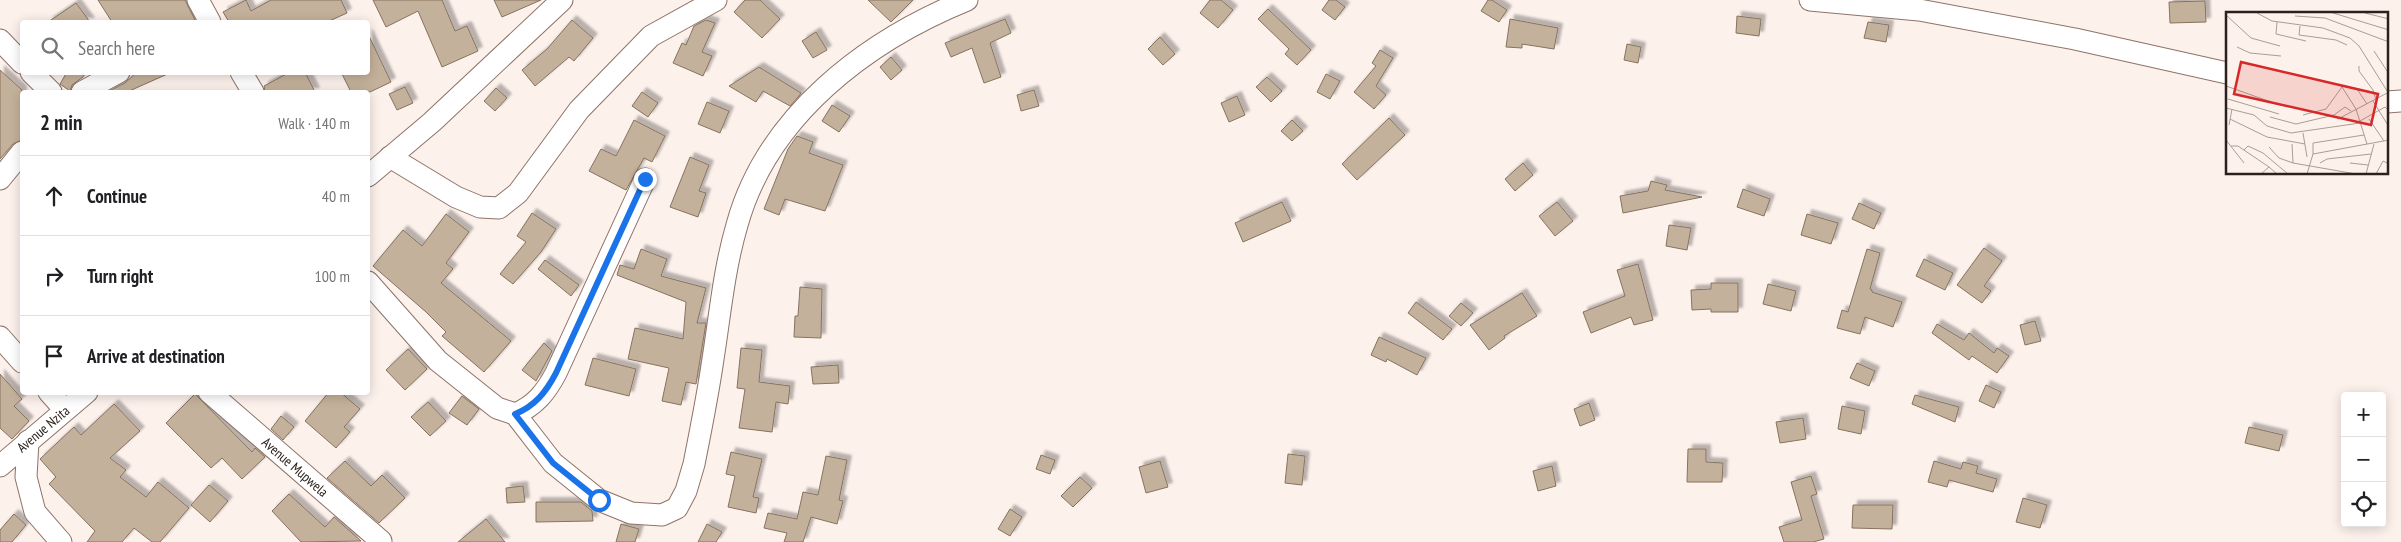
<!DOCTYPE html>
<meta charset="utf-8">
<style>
body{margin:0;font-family:"PT Sans Narrow",sans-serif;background:#f6f6f6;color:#202124}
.controls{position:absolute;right:15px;bottom:15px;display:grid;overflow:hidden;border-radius:5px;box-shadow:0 2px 12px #0003}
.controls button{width:45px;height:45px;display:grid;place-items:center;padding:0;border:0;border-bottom:1px solid #e0e0e0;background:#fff;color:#202124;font:25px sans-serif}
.stop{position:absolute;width:15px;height:15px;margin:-11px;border:4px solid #1a73e8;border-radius:50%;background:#fff}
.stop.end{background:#1a73e8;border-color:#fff;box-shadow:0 1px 5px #0008}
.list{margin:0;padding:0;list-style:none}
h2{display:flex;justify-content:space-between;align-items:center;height:65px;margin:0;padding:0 20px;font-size:21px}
h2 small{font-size:16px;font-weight:400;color:#757577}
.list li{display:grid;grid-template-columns:32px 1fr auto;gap:15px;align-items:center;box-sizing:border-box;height:80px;padding:0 20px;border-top:1px solid #e0e0e0}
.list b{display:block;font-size:19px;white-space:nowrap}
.list em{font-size:16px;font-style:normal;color:#757577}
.icon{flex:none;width:28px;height:28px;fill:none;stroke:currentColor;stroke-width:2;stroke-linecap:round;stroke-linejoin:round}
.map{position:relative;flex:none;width:2401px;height:542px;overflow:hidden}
.search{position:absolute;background:#fff;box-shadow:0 2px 12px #0003;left:20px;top:20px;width:350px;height:55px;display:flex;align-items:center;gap:12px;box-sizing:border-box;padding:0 18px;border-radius:5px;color:#757577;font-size:19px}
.panel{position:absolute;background:#fff;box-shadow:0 2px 12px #0003;left:20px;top:90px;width:350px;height:305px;border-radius:5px}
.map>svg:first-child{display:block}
.building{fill:#c4b19b;stroke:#85735f;filter:url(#shadow)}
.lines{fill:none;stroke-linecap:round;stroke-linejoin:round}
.street-casing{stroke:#8e7368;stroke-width:23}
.street{stroke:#fff;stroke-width:21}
.route{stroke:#1a73e8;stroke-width:6}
.labels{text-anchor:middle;stroke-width:4;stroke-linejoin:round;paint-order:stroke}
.street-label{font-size:14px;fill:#2b201b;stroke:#fff}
.inset-road{fill:none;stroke:#a99d98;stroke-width:1}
.view{fill:#d62828;fill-opacity:0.15;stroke:#d62828;stroke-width:2.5}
.inset-edge{fill:none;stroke:#2b201b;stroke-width:2.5}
</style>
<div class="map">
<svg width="2401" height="542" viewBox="0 0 2401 542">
<defs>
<filter id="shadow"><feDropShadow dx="4.5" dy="-4.5" stdDeviation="1" flood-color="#0004"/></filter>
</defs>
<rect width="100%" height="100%" fill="#fdf1ec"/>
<!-- building -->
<g class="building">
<path d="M98,0h87l11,22h-84z"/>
<path d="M246,0l5,11 20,-11h70l6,13 -20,9h-98l-6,-10z"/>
<path d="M373,0h69l13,31 12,-5 11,25 -36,16 -24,-56 -32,16z"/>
<path d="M494,0h47l-39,17z"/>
<path d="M745,0h15l20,19 -18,19 -28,-26z"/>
<path d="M868,0h45l-22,22z"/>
<path d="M1210,0h11l12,10 -15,18 -18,-15z"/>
<path d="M1329,0h7l9,7 -10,13 -13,-10z"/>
<path d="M1488,0h4l15,10 -8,12 -18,-11z"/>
<path d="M2205,1l1,21 -36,1 -1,-21z"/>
<path d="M76,3l14,19h-42z"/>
<path d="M1268,9l43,41 -14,15 -12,-11 4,-5 -31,-30z"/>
<path d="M1737,16l24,3 -2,17 -23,-3z"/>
<path d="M1005,19l6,14 -21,10 11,34 -17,6 -12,-35 -21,9 -6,-14z"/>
<path d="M1510,19l48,9 -4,21 -32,-5v4l-16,-1z"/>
<path d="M572,20l21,18 -19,23 -5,-4 -34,29 -13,-16 25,-21z"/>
<path d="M706,20l9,3 -13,29 10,4 -9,20 -30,-13 9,-20 4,2 8,-19z"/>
<path d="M1868,22l21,3 -3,17 -22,-4z"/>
<path d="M816,32l11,18 -14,8 -11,-17z"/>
<path d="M368,34l23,48 -21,10h-19l-10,-20h27z"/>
<path d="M1160,37l15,17 -12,11 -15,-16z"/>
<path d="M1627,44l14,3 -3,16 -14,-3z"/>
<path d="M1380,50l13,8 -17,28 10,9 -12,14 -20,-17 22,-26 -4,-3z"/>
<path d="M891,57l11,13 -11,10 -11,-13z"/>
<path d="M759,67l42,26 -2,3 -9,10 -27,-15 -7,11 -27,-16z"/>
<path d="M0,70l22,20v50l-9,4 -13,15z"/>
<path d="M67,72h19l-3,5 -11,8 -2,6 -10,-7z"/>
<path d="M137,72h35l-45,20h-20l18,-9z"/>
<path d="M290,72h15l10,20h-50l-1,-6z"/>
<path d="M1326,74l14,7 -10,18 -13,-7z"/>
<path d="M1267,77l15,14 -11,11 -15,-15z"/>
<path d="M405,87l8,16 -16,7 -8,-16z"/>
<path d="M496,88l11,10 -12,13 -11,-10z"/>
<path d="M1034,90l5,16 -18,5 -4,-16z"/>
<path d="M642,92l16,11 -10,14 -16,-11z"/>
<path d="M1237,96l8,19 -16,7 -8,-19z"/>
<path d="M707,102l22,9 -9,22 -22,-9z"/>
<path d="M832,105l18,11 -11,16 -17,-11z"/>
<path d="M1389,118l16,17 -48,45 -15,-16z"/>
<path d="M634,120l31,16 -13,26 -8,-4 -18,32 -37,-19 12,-22 15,7z"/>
<path d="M1292,120l11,11 -11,10 -11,-10z"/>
<path d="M797,136l16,6 -4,11 34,12 -18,46 -40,-12 -6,16 -15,-6 24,-60z"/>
<path d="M690,157l19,8 -10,26 7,2 -8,24 -28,-10z"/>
<path d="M1523,163l10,12 -18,16 -10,-12z"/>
<path d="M1651,181l16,4 -2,5 37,7 -79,16 -3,-17 28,-5z"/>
<path d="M1743,189l27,10 -6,17 -27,-9z"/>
<path d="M1282,202l9,19 -48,21 -8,-19z"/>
<path d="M1557,202l16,19 -18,15 -16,-20z"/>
<path d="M1859,203l22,10 -7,16 -22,-10z"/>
<path d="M532,213l24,16 -15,23 -28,32 -13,-10 26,-32 -9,-6z"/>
<path d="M446,214l23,18 -23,31 7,6 -12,14 70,58 -27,31 -42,-36 4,-4 -20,-20 -53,-46 30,-36 19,16z"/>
<path d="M1807,214l31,9 -7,21 -30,-9z"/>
<path d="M1669,225l22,3 -4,22 -21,-4z"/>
<path d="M1984,248l18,13 -18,25 7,5 -9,12 -25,-18z"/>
<path d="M641,249l26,10 -6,17 45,12 -9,35h9l-10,61 -10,-2 -5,23 -19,-4 7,-33 -41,-9 7,-31 48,11 3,-37 -69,-27 3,-10 14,4z"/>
<path d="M1867,249l13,4 -10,36 2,1v2l30,10 -9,25 -28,-10 -5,17 -23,-6 5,-18 6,2z"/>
<path d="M1924,259l29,14 -8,17 -29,-14z"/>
<path d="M545,260l34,25 -8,11 -33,-27z"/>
<path d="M1638,264l15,56 -19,5 -3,-8 -40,16 -8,-21 42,-16 -8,-26z"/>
<path d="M1711,283h27v29h-27v-3l-19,1 -1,-20 20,-1z"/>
<path d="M1768,284l28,7 -5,20 -28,-7z"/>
<path d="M800,287l22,2 -1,49 -27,-1 1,-21h3z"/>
<path d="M1522,293l15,23 -33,20 1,2 -16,12 -19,-25z"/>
<path d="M1416,302l36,27 -9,11 -35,-27z"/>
<path d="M1461,303l12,10 -12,13 -12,-10z"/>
<path d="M2035,321l6,20 -16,4 -5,-20z"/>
<path d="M1937,324l27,16 5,-7 25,20 3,-5 12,8 -12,17 -25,-17 -3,4 -37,-27z"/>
<path d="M1379,337l47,21 -9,17 -30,-16 -1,3 -15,-7z"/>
<path d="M544,343l8,8 -16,30 -14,-11z"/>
<path d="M741,348l21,2 -3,32 31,4 -2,18 -12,-2 -4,30 -33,-4 6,-39 -8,-1z"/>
<path d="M408,349l19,20 -22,21 -19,-20z"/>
<path d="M593,358l43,11 -7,27 -44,-11z"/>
<path d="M1857,363l18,8 -6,15 -19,-8z"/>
<path d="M838,365l1,18 -26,1 -2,-17z"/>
<path d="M0,374l22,25 -8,7 15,15 -17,18 -12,-11z"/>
<path d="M1986,385l15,7 -7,16 -15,-7z"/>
<path d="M329,392h11l20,17 -16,18 6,5 -14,16 -31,-27z"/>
<path d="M195,394l57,58 3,-4 10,9 -23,22 -20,-21 -11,10 -45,-45z"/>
<path d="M1915,395l44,12 -4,15 -43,-18z"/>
<path d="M462,396l17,13 -12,16 -18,-12z"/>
<path d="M428,402l18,19 -16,15 -19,-19z"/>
<path d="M1589,403l6,17 -15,6 -6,-17z"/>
<path d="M114,404l26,27 -30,27 16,12 -6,7 26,20 12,-15 31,26 -29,34h-8l-18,-14 -12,14h-35l8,-11 -46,-47 7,-7 -16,-18 34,-32 7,8z"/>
<path d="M1842,406l23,5 -4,23 -23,-5z"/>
<path d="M281,416l13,11 -11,13 -12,-11z"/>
<path d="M1803,418l3,21 -26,4 -4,-21z"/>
<path d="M2249,427l34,8 -4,16 -34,-8z"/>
<path d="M1688,449h18v13l17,1 -1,19h-35z"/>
<path d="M731,452l31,7 -9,38 6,1 -3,15 -28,-6 7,-31 -9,-2z"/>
<path d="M1288,454l17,2 -3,29 -17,-2z"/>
<path d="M1041,455l14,5 -5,14 -14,-5z"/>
<path d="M826,456l21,4 -8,40 4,1 -6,23 -26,-7 -8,25h-19l3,-9 -23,-5 4,-15 29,6 6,-27 15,3z"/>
<path d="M345,461l26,25 11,-11 23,23 -26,25 -52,-45z"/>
<path d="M1160,461l8,26 -22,6 -7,-26z"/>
<path d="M1934,461l27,8 2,-7 15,4 -2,7 21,6 -4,13 -44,-12 -2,7 -19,-5z"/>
<path d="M1552,466l4,20 -18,5 -5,-20z"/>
<path d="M1811,476l6,18 -6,2 13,43 -11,3h-29l-5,-15 23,-7 -11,-38z"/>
<path d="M1080,477l12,11 -19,19 -12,-11z"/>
<path d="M209,485l19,16 -18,21 -19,-17z"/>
<path d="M523,486l2,16 -18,1 -1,-15z"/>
<path d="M289,494l36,33 9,-10 27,24 -60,1 -29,-31z"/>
<path d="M2023,498l24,7 -7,23 -24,-6z"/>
<path d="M536,502h45l11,9 1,10 -57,1z"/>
<path d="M1853,505h40l-1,24 -40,-1z"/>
<path d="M1010,509l12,8 -12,19 -12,-7z"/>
<path d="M14,514l12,11 -14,17h-12v-12z"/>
<path d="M486,519l19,23h-47z"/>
<path d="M621,524l18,5 -4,13h-19z"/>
<path d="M707,524l15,8 -6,10h-18z"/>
</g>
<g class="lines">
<defs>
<g id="street">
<path d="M198,0l12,22"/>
<path d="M1810,0l109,10 156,29 152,34"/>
<path d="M0,40l22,23"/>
<path d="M31,72l20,20"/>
<path d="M241,72l12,20"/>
<path d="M82,92l37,-20"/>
<path d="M2387,102l14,-1"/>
<path d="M390,157l66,40 24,10 19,1 19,-15 61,-83 72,-74 65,-36"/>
<path d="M368,176l64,-54 130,-122"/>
<path d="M0,179l22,-27"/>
<path d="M368,282l70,79 59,47 18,6 38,49 46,37 32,13 31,2 15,-7 9,-17 8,-27c7,-35 14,-70 19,-105 7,-44 11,-90 24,-134 30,-109 129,-184 230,-225"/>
<path d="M0,337l22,25"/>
<path d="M49,392l16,18"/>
<path d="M209,392l172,149"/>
<path d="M515,414c20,-8 31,-22 41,-41l89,-194"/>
<path d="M28,441l-2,36 9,35 26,30"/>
<path d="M0,466l87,-74"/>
</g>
</defs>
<!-- street casing -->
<use href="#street" class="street-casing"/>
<!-- street -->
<use href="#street" class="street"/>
</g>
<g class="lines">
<!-- route -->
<path class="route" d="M599,500l-46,-37 -38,-49c20,-8 31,-22 41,-41l89,-194"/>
</g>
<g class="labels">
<!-- street labels -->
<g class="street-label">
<text transform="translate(43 429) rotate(-40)" y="5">Avenue Nzita</text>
<text transform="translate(295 467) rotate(41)" y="5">Avenue Mupwela</text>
</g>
</g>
<!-- overview -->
<g transform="translate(2226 12)">
<rect width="162" height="162" fill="#fdf1ec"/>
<path class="inset-road" d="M31,1l15,8 51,7 27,10 9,8 30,48M107,1l56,17M139,1l24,6M0,3l25,23 29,8M69,4l30,2 64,24M51,10l-1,12 30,7M74,14l-1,9 37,5 11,5M11,35l13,6 31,3M148,39l15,23M133,54v5l14,19 3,10M0,74l48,17M131,77l10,15M2,87l51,15M147,89l16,26M0,96l28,7 13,11 24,7 69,-10M77,103l23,-6 16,-22 14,22 11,35M44,105l26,7 38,-9 11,-8 6,4M4,107l37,18 38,7M112,107l51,-27M143,107l15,22M134,109l25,-14 4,4M3,113l3,-16M77,121l4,24M0,128l18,23M66,132l1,19M5,134h7l31,21M43,135l10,11 14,5 63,11M18,138l4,-4 15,7 25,21M87,142l76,-14M87,142v-11l51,-8M94,151l7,-4 44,-5M124,151l18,2M35,162l8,-7 8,7M81,162l6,-20M140,162l8,-30M150,162l7,-13 6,3"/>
<path class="view" d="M15,50l137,32 -7,31 -137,-31z"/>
<rect width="162" height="162" class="inset-edge"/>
</g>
</svg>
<div class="controls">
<button>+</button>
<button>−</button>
<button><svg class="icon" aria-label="locate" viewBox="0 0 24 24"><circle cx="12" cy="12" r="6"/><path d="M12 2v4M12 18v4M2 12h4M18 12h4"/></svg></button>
</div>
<div class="stop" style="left:599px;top:500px"></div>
<div class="stop end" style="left:645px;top:179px"></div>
<div class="search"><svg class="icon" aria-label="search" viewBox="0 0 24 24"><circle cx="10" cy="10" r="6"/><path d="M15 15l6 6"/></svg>Search here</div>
<section class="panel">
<h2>2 min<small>Walk · 140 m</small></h2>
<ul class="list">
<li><svg class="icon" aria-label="ahead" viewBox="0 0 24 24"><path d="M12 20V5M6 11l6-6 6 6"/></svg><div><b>Continue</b></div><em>40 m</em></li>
<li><svg class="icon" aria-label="right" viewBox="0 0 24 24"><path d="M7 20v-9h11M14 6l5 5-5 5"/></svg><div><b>Turn right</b></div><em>100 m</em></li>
<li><svg class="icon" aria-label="arrive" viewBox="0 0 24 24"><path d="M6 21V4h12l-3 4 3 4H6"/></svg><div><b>Arrive at destination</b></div></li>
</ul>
</section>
</div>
